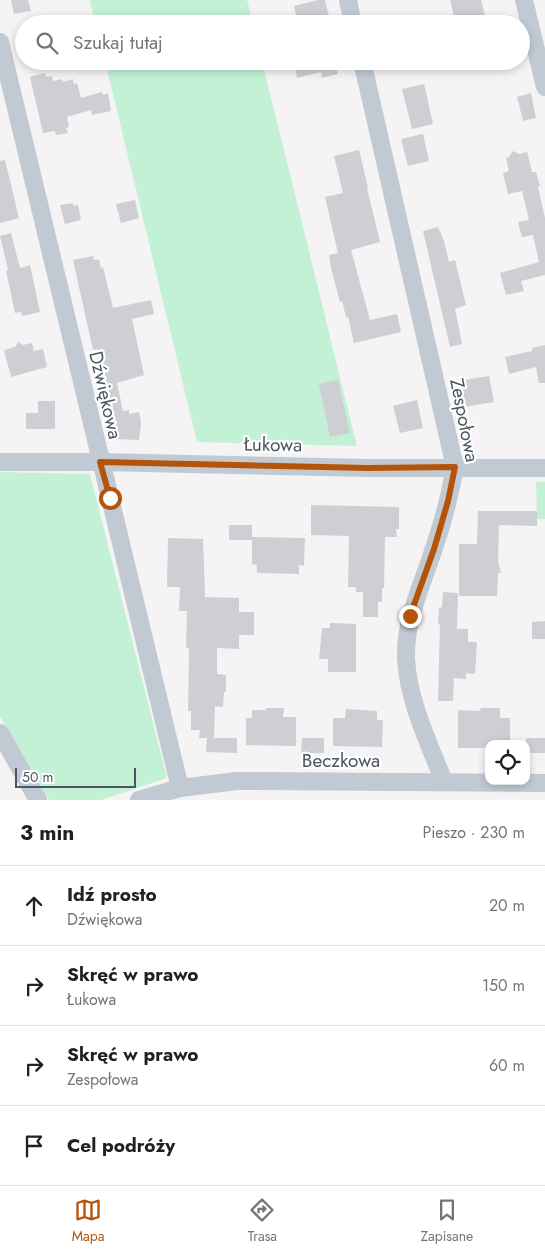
<!DOCTYPE html>
<html lang="pl">
<meta charset="utf-8">
<style>
body{margin:0;font-family:Jost,sans-serif;background:#f2f2f2;color:#202124}
.controls{position:absolute;right:15px;bottom:15px;display:grid;overflow:hidden;border-radius:10px;box-shadow:0 2px 8px #0003}
.controls button{width:45px;height:45px;display:grid;place-items:center;padding:0;border:0;border-bottom:1px solid #e0e0e0;background:#fff;color:#202124;font:25px sans-serif}
.scale{position:absolute;left:15px;bottom:12px;width:121px;box-sizing:border-box;padding-left:5px;border:2px solid #4a5661;border-top:0;font-size:14px;line-height:18px;white-space:nowrap;color:#4a5661;-webkit-text-stroke:4px #fff;paint-order:stroke}
.stop{position:absolute;width:15px;height:15px;margin:-11px;border:4px solid #b45309;border-radius:50%;background:#fff}
.stop.end{background:#b45309;border-color:#fff;box-shadow:0 1px 5px #0008}
.list{margin:0;padding:0;list-style:none}
h2{display:flex;justify-content:space-between;align-items:center;height:65px;margin:0;padding:0 20px;font-size:21px}
h2 small{font-size:16px;font-weight:400;color:#757577}
.list li{display:grid;grid-template-columns:32px 1fr auto;gap:15px;align-items:center;box-sizing:border-box;height:80px;padding:0 20px;border-top:1px solid #e0e0e0}
.list b{display:block;font-size:19px;white-space:nowrap}
.list p{margin:0;font-size:16px;white-space:nowrap;color:#757577}
.list em{font-size:16px;font-style:normal;color:#757577}
.icon{flex:none;width:28px;height:28px;fill:none;stroke:currentColor;stroke-width:2;stroke-linecap:round;stroke-linejoin:round}
.map{position:relative;flex:none;width:545px;height:800px;overflow:hidden}
.search{position:absolute;background:#fff;box-shadow:0 2px 8px #0003;left:15px;right:15px;top:15px;height:55px;display:flex;align-items:center;gap:12px;box-sizing:border-box;padding:0 18px;border-radius:28px;color:#757577;font-size:19px}
.sheet{height:385px;background:#fff}
nav{display:flex;justify-content:space-around;align-items:center;box-sizing:border-box;height:70px;border-top:1px solid #e0e0e0;background:#fff;font-size:14px;color:#757577}
nav a{display:grid;justify-items:center;gap:2px}
nav .on{color:#b45309}
.map>svg:first-child{display:block}
.green{fill:#c3f1d5}
.building{fill:#cdcfd5}
.lines{fill:none;stroke-linecap:round;stroke-linejoin:round}
.street{stroke:#c1cad2;stroke-width:18}
.route{stroke:#b45309;stroke-width:6}
.labels{text-anchor:middle;stroke-width:4.5;stroke-linejoin:round;paint-order:stroke}
.street-label{font-size:19px;fill:#4a5661;stroke:#fff}
</style>
<div class="map">
<svg width="545" height="800" viewBox="0 0 545 800">
<rect width="100%" height="100%" fill="#f5f3f3"/>
<!-- green -->
<g class="green">
<path d="M90,0h157l6,24h-158z"/>
<path d="M105,61h157l95,385 -160,-4z"/>
<path d="M0,472l90,2 77,304 -66,22h-52l-49,-84z"/>
<path d="M536,482h9v37h-8z"/>
</g>
<!-- building -->
<g class="building">
<path d="M11,0h17l3,11 -17,3z"/>
<path d="M318,0h7l6,24h-33l-4,-18z"/>
<path d="M450,0h31l6,24h-31z"/>
<path d="M301,61h42l1,5 -8,2 2,6 -16,4 -1,-6 -24,6 -3,-15z"/>
<path d="M45,73l1,4 6,-1 1,5 9,-2 1,3 10,-3 1,5 3,-1 4,15 21,-6 1,3 5,-2 3,18 -19,4 -1,-5 -24,7 2,10 -3,1 2,5 -12,2 -1,-4 -12,2 -13,-56z"/>
<path d="M424,84l9,40 -21,5 -10,-40z"/>
<path d="M531,93l5,25 -13,3 -6,-24z"/>
<path d="M423,134l6,27 -21,5 -7,-27z"/>
<path d="M359,150l9,37 -1,1 13,54 -29,8 19,70 27,-6 4,18 -47,11 -6,-26h-2l-4,-16 -2,1 -9,-34 -2,-13 9,-2 -13,-56 18,-4 -9,-37z"/>
<path d="M513,151l6,3 8,-2 5,20h4l4,14 -2,1 7,31v57l-24,6 3,10 -18,4 -6,-22 39,-11 -6,-27 -11,2 -4,-15 11,-2 -7,-29 -14,3 -5,-21 6,-2 -3,-13 3,-1z"/>
<path d="M5,160l14,58 -19,5v-62z"/>
<path d="M135,200l4,18 -18,5 -5,-19z"/>
<path d="M73,203v3l5,-1 3,15 -16,4 -5,-19z"/>
<path d="M438,227l6,14 5,21 6,-2 11,45 -11,4 7,35 -12,3 -27,-116z"/>
<path d="M11,233l9,35 10,-3 10,47 -18,4 -1,-4 -6,1 -9,-42 2,-1 -8,-34z"/>
<path d="M93,256l1,4 5,-1 2,9 2,-1 10,41 38,-8 3,14 -22,5 12,56 -27,8 6,28 6,-1v4l10,-2 2,11 -2,17 -25,-1 -8,-34 3,-1 -6,-29 -6,-26 -4,1 -20,-90z"/>
<path d="M18,342l5,3 9,-2 2,8 9,-2 4,18 -36,10 -7,-27 11,-3z"/>
<path d="M545,345v38h-6l-3,-16 -27,7 -4,-17 27,-6v-3z"/>
<path d="M489,376l5,26 -30,5 -6,-26z"/>
<path d="M338,380l12,53 -20,4 -11,-53z"/>
<path d="M417,400l6,28 -23,5 -7,-27z"/>
<path d="M38,401h17v28h-29v-16h12z"/>
<path d="M311,505l88,2v22h-3l1,8h-12l-1,51h-2v14h-4v15h-15v-25h-7v-5h-8l1,-51 -38,-1z"/>
<path d="M478,511h59v15l-38,-1 -1,36 3,12h-3l-1,23h-38v-52h18z"/>
<rect x="229" y="525" width="23" height="15"/>
<path d="M252,537l53,1 -1,28 -5,-1v9l-42,-1v-8l-5,-1z"/>
<path d="M168,538l35,1 2,58 34,1v14h15v23h-15v14l-22,-1v26l9,1v17h-2l-1,15 -8,-1 -1,32h23v15l-31,-1 1,-14h-8l1,-8h-9v-19h-3l1,-63h-3l1,-37h-8l1,-24h-13z"/>
<path d="M443,592l15,1 -1,36h11v13h9l-2,32 -9,-1v6l-12,-1 -1,23h-15l2,-78 -2,1 1,-16 3,-1z"/>
<path d="M545,621v18h-13v-17z"/>
<path d="M330,623l26,1v48h-28v-13h-9l3,-31h8z"/>
<path d="M266,708h18l-1,9h13v29l-50,-1v-27h6v-8h14z"/>
<path d="M481,708h19v10h10v26h-21v4h-31v-38l22,1z"/>
<path d="M346,709l31,2v9h6l-1,27 -49,-1v-28h12z"/>
<path d="M302,738h22v15h-23z"/>
<rect x="526" y="738" width="19" height="15"/>
</g>
<g class="lines">
<!-- street -->
<g class="street">
<path d="M348,0l5,24"/>
<path d="M524,0l21,87"/>
<path d="M0,42l180,746"/>
<path d="M362,61l93,406c-5,28 -12,55 -21,81 -12,38 -29,70 -28,110 2,43 23,85 38,124"/>
<path d="M0,462h100l268,6h177"/>
<path d="M0,733l38,67"/>
<path d="M139,800l41,-12 57,-7 308,2"/>
</g>
</g>
<g class="lines">
<!-- route -->
<path class="route" d="M110,498l-10,-36 268,6 87,-1 -7,34 -14,48 -24,67"/>
</g>
<g class="labels">
<!-- street labels -->
<g class="street-label">
<text transform="translate(106 395) rotate(77)" y="7">Dźwiękowa</text>
<text transform="translate(465 420) rotate(79)" y="7">Zespołowa</text>
<text transform="translate(273 444) rotate(1)" y="7">Łukowa</text>
<text x="341" y="767">Beczkowa</text>
</g>
</g>
</svg>
<div class="controls">
<button><svg class="icon" aria-label="locate" viewBox="0 0 24 24"><circle cx="12" cy="12" r="6"/><path d="M12 2v4M12 18v4M2 12h4M18 12h4"/></svg></button>
</div>
<div class="scale">50 m</div>
<div class="stop" style="left:110px;top:498px"></div>
<div class="stop end" style="left:410px;top:616px"></div>
<div class="search"><svg class="icon" aria-label="search" viewBox="0 0 24 24"><circle cx="10" cy="10" r="6"/><path d="M15 15l6 6"/></svg>Szukaj tutaj</div>
</div>
<section class="sheet">
<h2>3 min<small>Pieszo · 230 m</small></h2>
<ul class="list">
<li><svg class="icon" aria-label="ahead" viewBox="0 0 24 24"><path d="M12 20V5M6 11l6-6 6 6"/></svg><div><b>Idź prosto</b><p>Dźwiękowa</p></div><em>20 m</em></li>
<li><svg class="icon" aria-label="right" viewBox="0 0 24 24"><path d="M7 20v-9h11M14 6l5 5-5 5"/></svg><div><b>Skręć w prawo</b><p>Łukowa</p></div><em>150 m</em></li>
<li><svg class="icon" aria-label="right" viewBox="0 0 24 24"><path d="M7 20v-9h11M14 6l5 5-5 5"/></svg><div><b>Skręć w prawo</b><p>Zespołowa</p></div><em>60 m</em></li>
<li><svg class="icon" aria-label="arrive" viewBox="0 0 24 24"><path d="M6 21V4h12l-3 4 3 4H6"/></svg><div><b>Cel podróży</b></div></li>
</ul>
</section>
<nav>
<a class="on"><svg class="icon" aria-label="map" viewBox="0 0 24 24"><path d="M3 6l6-2 6 2 6-2v14l-6 2-6-2-6 2zM9 4v14M15 6v14"/></svg>Mapa</a>
<a><svg class="icon" aria-label="directions" viewBox="0 0 24 24"><path d="M12 3l9 9-9 9-9-9zM9 14v-3h6M13 9l2 2-2 2"/></svg>Trasa</a>
<a><svg class="icon" aria-label="saved" viewBox="0 0 24 24"><path d="M7 4h10v16l-5-4-5 4z"/></svg>Zapisane</a>
</nav>
